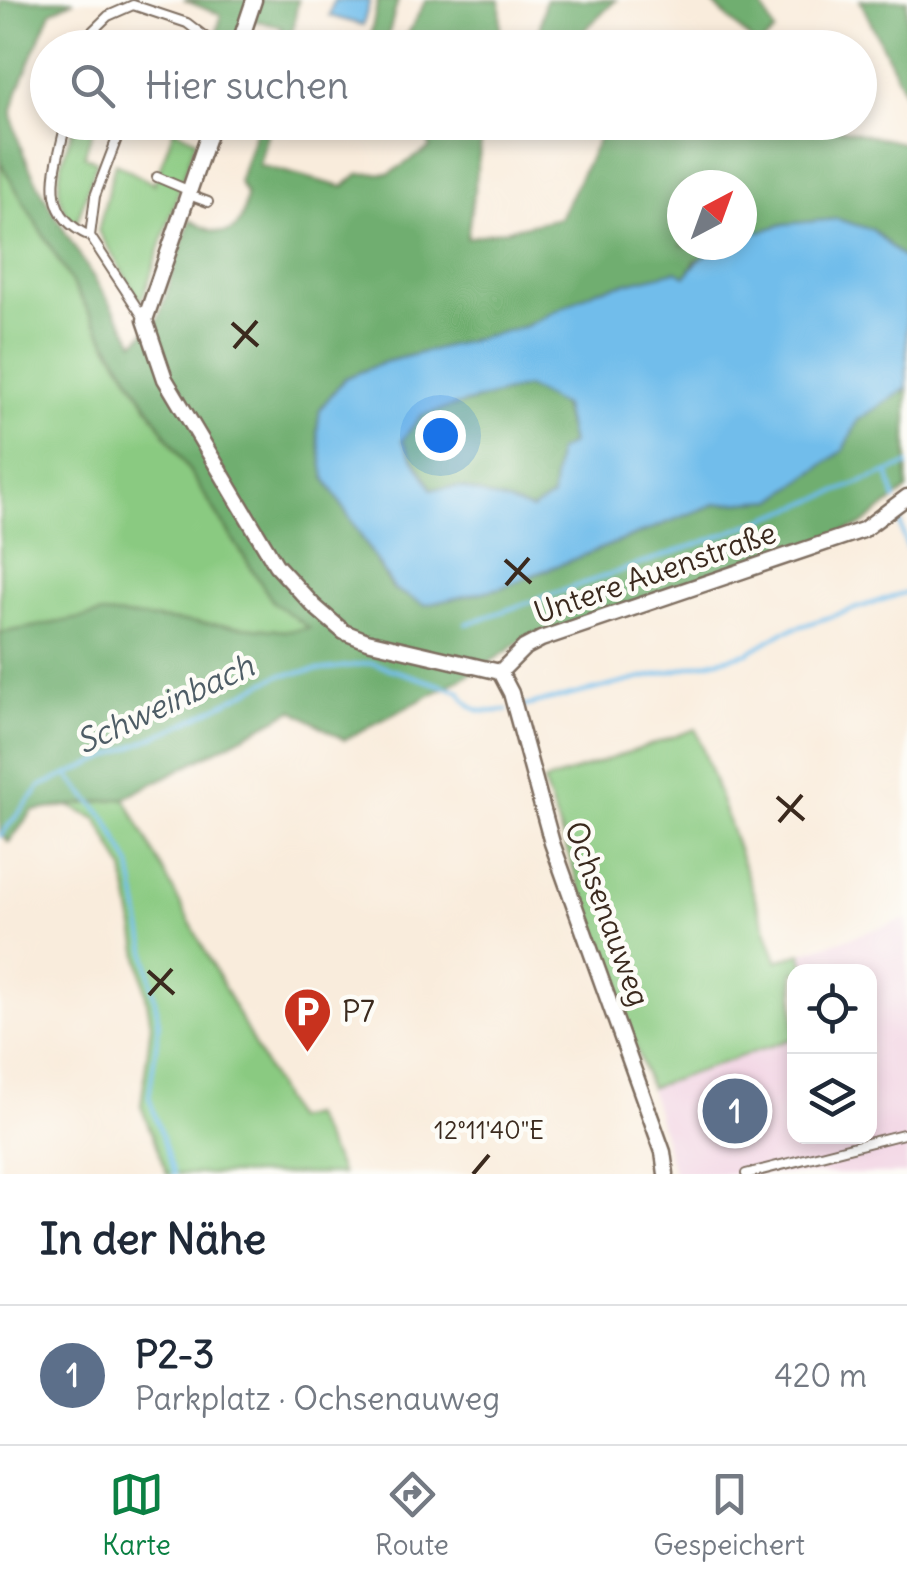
<!DOCTYPE html>
<html lang="de">
<meta charset="utf-8">
<style>
body{margin:0;font-family:Delius,sans-serif;background:#f2f2f3;color:#1f2937}
.controls{position:absolute;right:30px;bottom:30px;display:grid;overflow:hidden;border-radius:20px;box-shadow:0 5px 15px #0003}
.controls button{width:90px;height:90px;display:grid;place-items:center;padding:0;border:0;border-bottom:2px solid #e0e1e3;background:#fff;color:#1f2937;font:50px sans-serif}
.compass{position:absolute;left:667px;top:170px;width:90px;height:90px;border-radius:50%;background:#fff;box-shadow:0 5px 15px #0003;rotate:41deg}
.you{position:absolute;left:440px;top:435px;width:35px;height:35px;margin:-25px;border:8px solid #fff;border-radius:50%;background:#1a73e8;box-shadow:0 0 0 15px #1a73e833}
.badge{display:grid;place-items:center;width:65px;height:65px;border-radius:50%;background:#0b8043;color:#fff;font-size:32px;font-weight:700}
.pin{position:absolute;translate:-50% -50%;border:5px solid #fff;box-shadow:0 2px 10px #0006}
.list{margin:0;padding:0;list-style:none}
h2{display:flex;justify-content:space-between;align-items:center;height:130px;margin:0;padding:0 40px;font-size:42px}
h2 small{font-size:32px;font-weight:400;color:#747a83}
.list li{display:grid;grid-template-columns:65px 1fr auto;gap:30px;align-items:center;box-sizing:border-box;height:140px;padding:0 40px;border-top:2px solid #e0e1e3}
.list b{display:block;font-size:38px;white-space:nowrap}
.list p{margin:0;font-size:32px;white-space:nowrap;color:#747a83}
.list em{font-size:32px;font-style:normal;color:#747a83}
.icon{flex:none;width:55px;height:55px;fill:none;stroke:currentColor;stroke-width:2;stroke-linecap:round;stroke-linejoin:round}
.map{position:relative;flex:none;width:907px;height:1174px;overflow:hidden}
.search{position:absolute;background:#fff;box-shadow:0 5px 15px #0003;left:30px;right:30px;top:30px;height:110px;display:flex;align-items:center;gap:25px;box-sizing:border-box;padding:0 35px;border-radius:55px;color:#747a83;font-size:38px}
.sheet{height:270px;background:#fff}
nav{display:flex;justify-content:space-around;align-items:center;box-sizing:border-box;height:140px;border-top:2px solid #e0e1e3;background:#fff;font-size:28px;color:#747a83}
nav a{display:grid;justify-items:center;gap:5px}
nav .on{color:#0b8043}
.map>svg:first-child{display:block}
.built{fill:#f1d0e2;fill-rule:evenodd}
.green{fill:#8aca81;stroke:#627a50;stroke-width:2.5}
.forest{fill:#6fae6f;stroke:#556c46;stroke-width:2.5}
.water{fill:#71bdeb;stroke:#567484;stroke-width:2.5;fill-rule:evenodd}
.lines{fill:none;stroke-linecap:round;stroke-linejoin:round}
.stream{stroke:#71bdeb;stroke-width:4}
.service-casing{stroke:#7e6e60;stroke-width:12}
.minor-casing{stroke:#7e6e60;stroke-width:19}
.service{stroke:#fff;stroke-width:8}
.minor{stroke:#fff;stroke-width:14}
.ticks{fill:none;stroke:#3b2a1e;stroke-width:4}
.labels{text-anchor:middle;stroke-width:9;stroke-linejoin:round;paint-order:stroke}
.street-label{font-size:30px;fill:#3b2a1e;stroke:#fdfcf7}
.poi-label{font-size:30px;fill:#3b2a1e;stroke:#fdfcf7;text-anchor:start}
.water-label{font-size:32px;font-style:italic;fill:#4e5d66;stroke:#fdfcf7}
.ticks-label{font-size:25px;text-anchor:middle;fill:#3b2a1e;stroke:#fdfcf7;stroke-width:9;stroke-linejoin:round;paint-order:stroke}
</style>
<div class="map">
<svg width="907" height="1174" viewBox="0 0 907 1174">
<rect width="100%" height="100%" fill="#fdfcf7"/>
<filter id="ink" filterUnits="userSpaceOnUse"><feTurbulence type="fractalNoise" baseFrequency=".01" numOctaves="2"/><feDisplacementMap in="SourceGraphic" scale="20" xChannelSelector="R" yChannelSelector="G"/><feConvolveMatrix kernelMatrix="1 2 1 2 8 2 1 2 1" color-interpolation-filters="sRGB"/></filter>
<filter id="wash" filterUnits="userSpaceOnUse"><feTurbulence type="fractalNoise" baseFrequency=".0048" numOctaves="4" result="noise"/><feDisplacementMap in="SourceGraphic" scale="40" xChannelSelector="R" yChannelSelector="G"/><feGaussianBlur stdDeviation="2.25" result="paint"/><feColorMatrix in="noise" values="0 0 0 0 0 0 0 0 0 0 0 0 0 0 0 0 0 1.4 0 .05"/><feComposite in="paint" operator="in"/></filter>
<g filter="url(#wash)">
<rect width="100%" height="100%" fill="#f9ecdc"/>
<!-- built -->
<path class="built" d="M696,729l81,232 130,-42v255h-233l-24,-86 -107,-306zM794,972h76v164h-76z"/>
<!-- green -->
<g class="green">
<path d="M75,123h20l-11,33 13,5 -21,64c-31,-29 -13,-68 -1,-102z"/>
<path d="M174,129l22,11 -52,155 -5,5 -41,-69 17,-68 39,21z"/>
<path d="M0,162l107,181 166,259 38,27 -24,2 -184,-17 -103,19z"/>
<path d="M696,729l81,232 24,-8 6,18 -13,1v66l-144,50 -107,-306z"/>
<path d="M125,798l168,321 18,-4 31,59h-175l-26,-68 10,-82 -27,-154 -27,-51 -35,-16z"/>
</g>
<!-- forest -->
<g class="forest">
<path d="M0,0h74l-23,12c-7,17 -39,88 -39,100 3,55 92,179 123,230l23,-23 32,-99c34,20 53,19 56,-26l-7,-12 19,-59h12l-11,42 84,22 15,-13 32,-1 40,-25 -7,-25h68l-8,7 -16,108 93,-20 46,-95h208l93,21v118l-34,-32 -89,-6 -42,13v-52h-60v60h44l-31,16 -9,15 -11,-4 -78,18 -71,36 -141,36 -40,16 -25,31 -3,22 8,47 68,111 32,16 75,-17 215,-84 59,-4 70,-50 14,-30 49,-32v102l-46,36 -340,115c-54,40 -117,66 -177,99l-51,-30 -168,88 -92,13 -24,31 -9,-9v-200l103,-19 184,17 22,-3 -36,-26 -165,-259 -108,-181z"/>
<path d="M184,0h114l-8,47h-13l5,-20 -33,-8 -19,24 -14,-5 5,-23z"/>
<path d="M378,0h20l-13,47h-17z"/>
<path d="M426,0h74l1,37 36,7 8,-44h71l-49,47h-166z"/>
<path d="M709,0h50l16,32 -17,15z"/>
<path d="M860,0h47v97z"/>
<path d="M526,387l36,18 9,39 -14,9 -4,44 -21,13 -73,-23 -27,2 -30,-49 19,-25z"/>
</g>
<!-- water -->
<g class="water">
<path d="M334,0h36l-7,25 -34,-9z"/>
<path d="M837,219l36,11 34,32v126l-49,32 -14,30 -70,50 -59,4 -215,84 -75,17 -31,-16 -69,-111 -8,-47 3,-22 25,-31 40,-16 141,-36 71,-36 79,-19 10,5c13,-20 32,-31 56,-31l2,-9 40,-12zM526,387l37,19 8,38 -14,8 -5,45 -20,13 -73,-23 -27,2 -30,-49 19,-25z"/>
</g>
<g class="lines">
<!-- stream -->
<g class="stream">
<path d="M889,475l6,25"/>
<path d="M898,516l9,32"/>
<path d="M466,624l232,-80 209,-79"/>
<path d="M521,707l227,-54 35,-21 124,-40"/>
<path d="M69,777l37,41 25,48 28,158 -10,73 25,77"/>
<path d="M0,836l41,-50 132,-57 107,-54 92,-12 87,28c14,23 22,22 48,19"/>
</g>
</g>
</g>
<g filter="url(#ink)">
<g class="lines">
<defs>
<g id="service">
<path d="M75,48l33,-32 25,-11 54,18 26,20 14,5"/>
<path d="M66,122c-9,45 -30,91 24,114"/>
<path d="M119,133l-24,63 -5,40 55,84"/>
<path d="M157,177l33,14"/>
<path d="M189,195l19,7"/>
<path d="M746,1174l161,-41"/>
</g>
<g id="minor">
<path d="M238,48l16,-48"/>
<path d="M213,122l-68,198 20,59 111,186 38,41 30,26 23,9 133,31"/>
<path d="M500,672l11,21 41,150 111,309 3,22"/>
<path d="M500,672l24,-24 17,-9 322,-109 44,-33"/>
</g>
</defs>
<!-- service casing -->
<use href="#service" class="service-casing"/>
<!-- minor casing -->
<use href="#minor" class="minor-casing"/>
<!-- service -->
<use href="#service" class="service"/>
<!-- minor -->
<use href="#minor" class="minor"/>
</g>
</g>
<!-- ticks -->
<path class="ticks" d="M232,323l26,23M234,348l23,-27M505,560l26,23M506,585l23,-27M777,797l27,23M779,822l23,-27M148,971l26,23M149,995l23,-26M473,1174l16,-19"/>
<!-- icons -->
<defs>
<symbol id="parking-pin" viewBox="-11 -11 22 30"><path d="M0 17L-7.5 6A9.5 9.5 0 1 1 7.5 6Z" fill="#c8321e" stroke="#fdfcf7"/><path d="M-3.5-5.5H1a3.5 3.5 0 0 1 0 7H-1V5.5H-3.5ZM-1-3.4V-.6H.8a1.4 1.4 0 0 0 0-2.8Z" fill="#fff"/></symbol>
</defs>
<g fill-rule="evenodd">
<use href="#parking-pin" x="280" y="984" width="55" height="75"/>
</g>
<g class="labels">
<!-- street labels -->
<g class="street-label">
<text transform="translate(655 573) rotate(-19)" y="10">Untere Auenstraße</text>
<text transform="translate(607 914) rotate(70)" y="10">Ochsenauweg</text>
</g>
<!-- poi labels -->
<g class="poi-label">
<text x="342" y="1022">P7</text>
</g>
<!-- water labels -->
<g class="water-label">
<text transform="translate(165 704) rotate(-25)" y="11">Schweinbach</text>
</g>
</g>
<g class="ticks-label">
<text x="489" y="1139">12°11'40"E</text>
</g>
</svg>
<div class="controls">
<button><svg class="icon" aria-label="locate" viewBox="0 0 24 24"><circle cx="12" cy="12" r="6"/><path d="M12 2v4M12 18v4M2 12h4M18 12h4"/></svg></button>
<button><svg class="icon" aria-label="layers" viewBox="0 0 24 24"><path d="M12 4l9 5-9 5-9-5zM3 14l9 5 9-5"/></svg></button>
</div>
<svg class="compass" viewBox="-18 -18 36 36"><path d="M0-13l5 13h-10z" fill="#e53935"/><path d="M0 13l5-13h-10z" fill="#747a83"/></svg>
<div class="you"></div>
<div class="pin badge" style="left:735px;top:1111px;background:#5c6f8a">1</div>
<div class="search"><svg class="icon" aria-label="search" viewBox="0 0 24 24"><circle cx="10" cy="10" r="6"/><path d="M15 15l6 6"/></svg>Hier suchen</div>
</div>
<section class="sheet">
<h2>In der Nähe<small></small></h2>
<ul class="list">
<li><span class="badge" style="background:#5c6f8a">1</span><div><b>P2-3</b><p>Parkplatz · Ochsenauweg</p></div><em>420 m</em></li>
</ul>
</section>
<nav>
<a class="on"><svg class="icon" aria-label="map" viewBox="0 0 24 24"><path d="M3 6l6-2 6 2 6-2v14l-6 2-6-2-6 2zM9 4v14M15 6v14"/></svg>Karte</a>
<a><svg class="icon" aria-label="directions" viewBox="0 0 24 24"><path d="M12 3l9 9-9 9-9-9zM9 14v-3h6M13 9l2 2-2 2"/></svg>Route</a>
<a><svg class="icon" aria-label="saved" viewBox="0 0 24 24"><path d="M7 4h10v16l-5-4-5 4z"/></svg>Gespeichert</a>
</nav>
